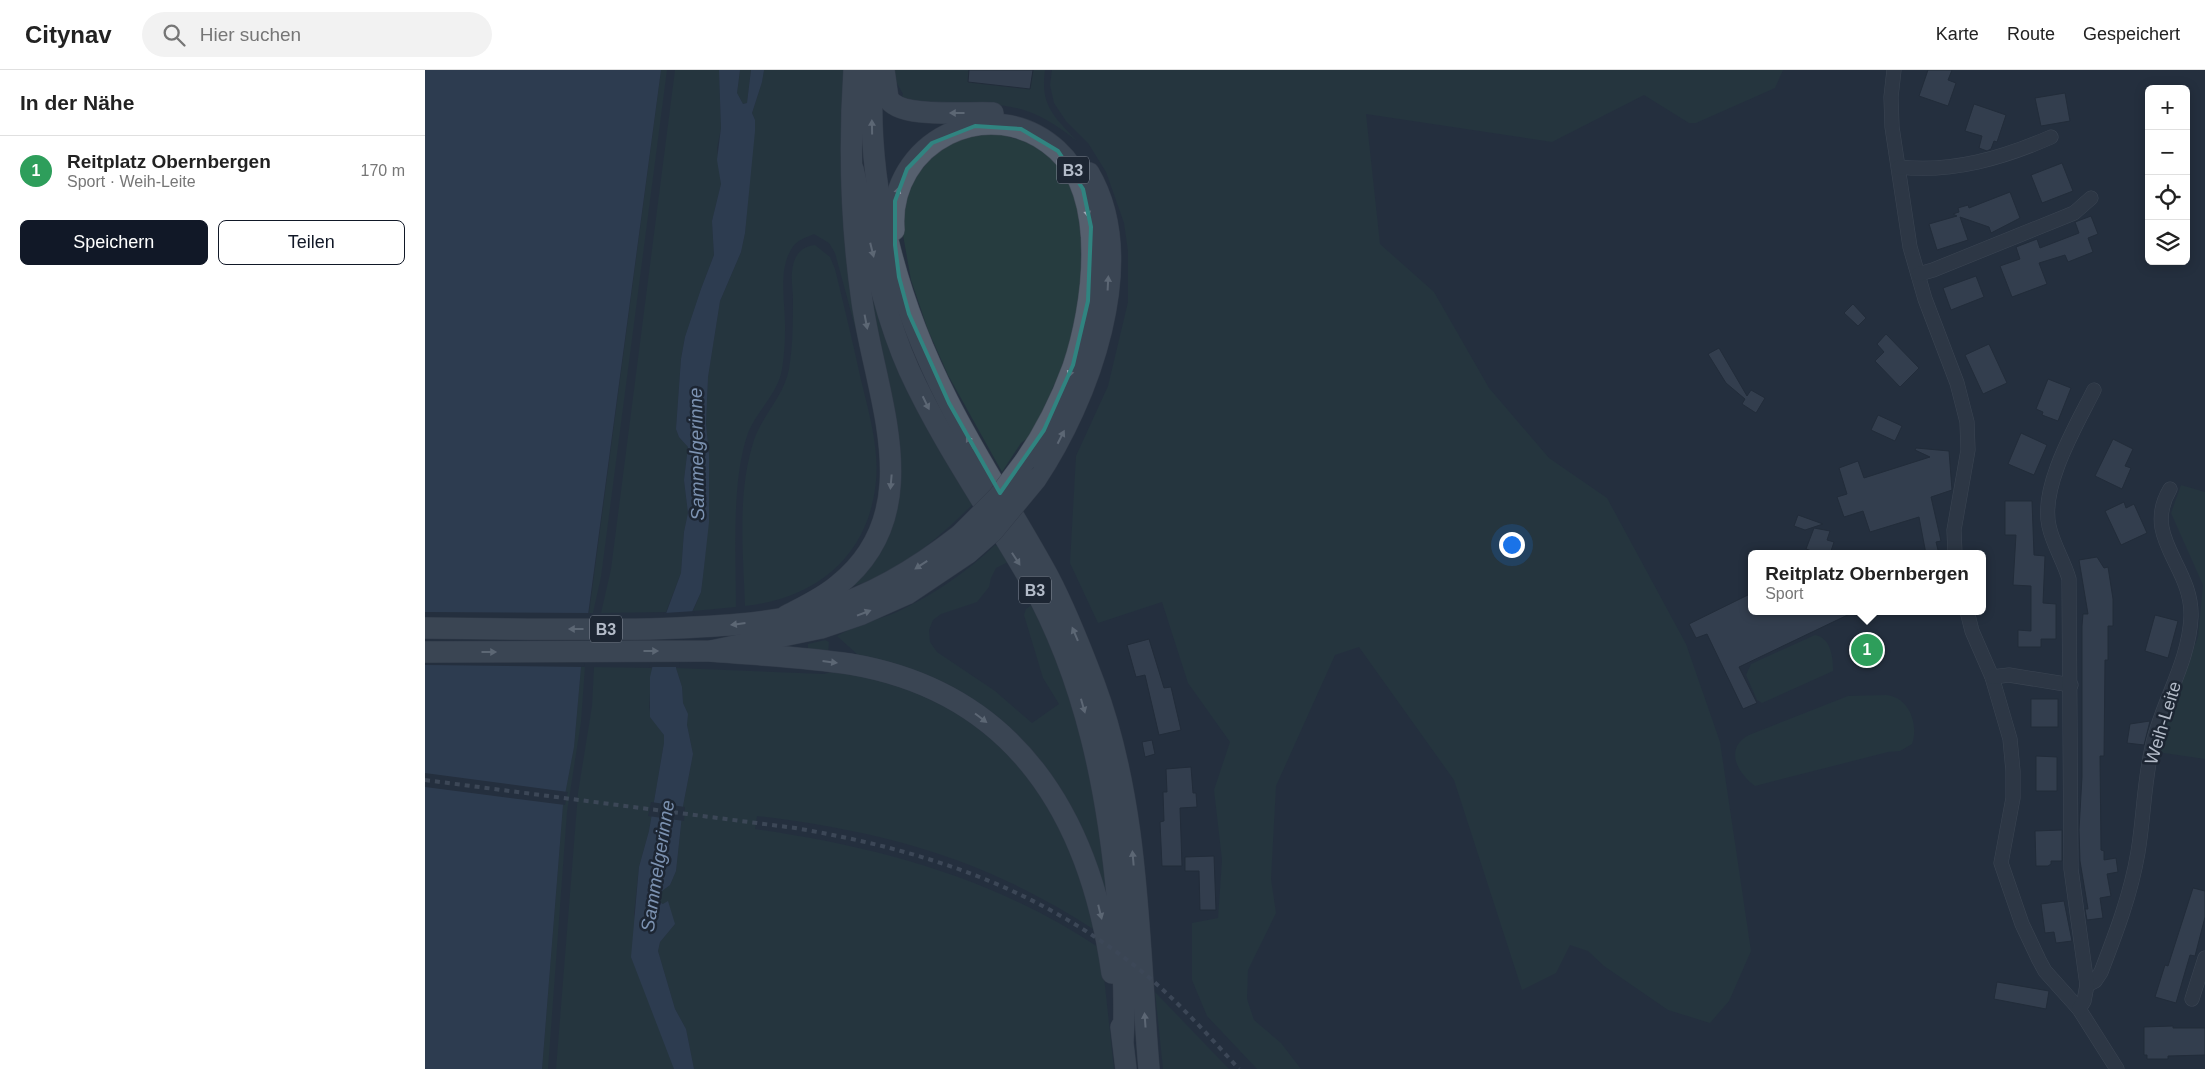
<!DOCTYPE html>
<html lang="de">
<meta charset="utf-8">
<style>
body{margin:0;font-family:Arial,sans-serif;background:#f2f2f2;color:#222}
.controls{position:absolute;right:15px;top:15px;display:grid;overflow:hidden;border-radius:8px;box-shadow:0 2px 12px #0003}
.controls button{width:45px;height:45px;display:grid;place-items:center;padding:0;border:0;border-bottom:1px solid #e0e0e0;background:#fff;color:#222;font:25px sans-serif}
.you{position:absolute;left:1086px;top:474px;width:18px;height:18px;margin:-12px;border:4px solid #fff;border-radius:50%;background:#1a73e8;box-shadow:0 0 0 8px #1a73e833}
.badge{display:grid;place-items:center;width:32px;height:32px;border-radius:50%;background:#111827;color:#fff;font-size:16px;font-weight:700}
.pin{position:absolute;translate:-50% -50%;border:2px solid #fff;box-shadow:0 1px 5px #0006}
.popup{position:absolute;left:1323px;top:480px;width:238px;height:65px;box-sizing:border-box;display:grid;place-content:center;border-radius:8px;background:#fff;filter:drop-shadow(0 1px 4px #0005);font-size:16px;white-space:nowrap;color:#767676}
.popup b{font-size:19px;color:#222}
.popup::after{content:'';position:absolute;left:50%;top:100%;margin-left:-10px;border:10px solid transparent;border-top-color:#fff}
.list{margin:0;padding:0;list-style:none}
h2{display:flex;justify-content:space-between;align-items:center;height:65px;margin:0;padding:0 20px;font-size:21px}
h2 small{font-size:16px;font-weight:400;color:#767676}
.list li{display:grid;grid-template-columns:32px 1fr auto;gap:15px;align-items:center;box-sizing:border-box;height:70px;padding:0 20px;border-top:1px solid #e0e0e0}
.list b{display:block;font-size:19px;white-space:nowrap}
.list p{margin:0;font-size:16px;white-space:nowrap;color:#767676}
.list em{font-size:16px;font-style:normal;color:#767676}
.actions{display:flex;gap:10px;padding:15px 20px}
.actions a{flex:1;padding:11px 0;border:1px solid #111827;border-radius:8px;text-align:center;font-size:18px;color:#111827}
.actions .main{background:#111827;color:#fff}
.icon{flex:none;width:28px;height:28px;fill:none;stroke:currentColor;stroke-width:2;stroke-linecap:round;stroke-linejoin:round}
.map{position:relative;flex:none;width:1780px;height:999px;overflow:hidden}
header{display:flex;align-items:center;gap:30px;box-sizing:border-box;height:70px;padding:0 25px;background:#fff;border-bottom:1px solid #e0e0e0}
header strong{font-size:24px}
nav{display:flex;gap:28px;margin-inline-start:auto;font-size:18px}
.search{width:350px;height:45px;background:#f2f2f2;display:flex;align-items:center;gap:12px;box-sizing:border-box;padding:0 18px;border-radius:28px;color:#767676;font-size:19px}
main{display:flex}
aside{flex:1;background:#fff}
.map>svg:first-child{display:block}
.green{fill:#263c3f}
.water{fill:#394c67}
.pier{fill:#242f3e}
.building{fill:#455162;stroke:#1f2835}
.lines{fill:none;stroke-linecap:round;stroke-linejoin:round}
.street-casing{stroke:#565f6c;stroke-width:15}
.primary-casing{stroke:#414a57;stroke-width:22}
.street{stroke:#38414e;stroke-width:14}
.primary{stroke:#56606e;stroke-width:21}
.rail{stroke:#5a6575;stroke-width:4;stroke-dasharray:5 5;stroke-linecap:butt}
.primary-bridge-casing{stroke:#414a57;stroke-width:22;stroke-linecap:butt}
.primary-bridge{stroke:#56606e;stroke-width:21}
.oneway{fill:#a1aab7}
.marked{fill:none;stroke:#308480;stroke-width:4;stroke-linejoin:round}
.labels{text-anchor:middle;stroke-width:5;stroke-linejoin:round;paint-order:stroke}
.shield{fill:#1d2633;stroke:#878f9c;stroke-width:1}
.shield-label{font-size:16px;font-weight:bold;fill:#b4bcc9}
.street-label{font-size:18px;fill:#b4bcc9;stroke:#1d2633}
.water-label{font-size:19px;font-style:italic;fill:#7c92b1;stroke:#1d2633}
</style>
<header>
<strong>Citynav</strong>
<div class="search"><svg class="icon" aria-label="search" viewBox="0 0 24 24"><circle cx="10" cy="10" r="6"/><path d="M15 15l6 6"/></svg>Hier suchen</div>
<nav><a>Karte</a><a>Route</a><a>Gespeichert</a></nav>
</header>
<main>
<aside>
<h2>In der Nähe<small></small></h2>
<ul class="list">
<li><span class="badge" style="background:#2e9e5b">1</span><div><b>Reitplatz Obernbergen</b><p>Sport · Weih-Leite</p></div><em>170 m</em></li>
</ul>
<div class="actions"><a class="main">Speichern</a><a>Teilen</a></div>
</aside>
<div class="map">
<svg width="1780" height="999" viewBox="0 0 1780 999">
<rect width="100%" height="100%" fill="#242f3e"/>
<!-- green -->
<g class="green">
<path d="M236,0h6l-66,507 -8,36h-4z"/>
<path d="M250,0h44l2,58 -4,20 4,36 -9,37 2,34 -13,34 -16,48 -4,22 -5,70 3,8 9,10 -4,33 4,33 -4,19 -3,41 -15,39 -65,1 10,-44z"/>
<path d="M315,0h11l-4,33 -4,1 -6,-11z"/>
<path d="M339,0h80l29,323 -38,-140 -6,-10 -15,-9c-9,4 -17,6 -22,14 -15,23 -6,57 -7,83 0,12 -1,26 -3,38 -4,25 -25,41 -34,64 -17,48 -12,123 -12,174l-43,4 8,-19 2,-16 6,-67v-54l-3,-31 2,-47 12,-76 21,-49 4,-19 10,-113 -3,-7 10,-31z"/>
<path d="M469,0h151c-5,36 9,46 32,71 -48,-38 -67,-36 -126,-38 -17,0 -33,0 -49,-6l1,-3 -8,-14z"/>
<path d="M627,0h731l-8,18 -79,35h-7l-45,-28 -92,47 -186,-28 14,130 54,48 55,96 60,70 58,40 79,146 34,98 31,209 -22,50 -19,22 -42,-13 -64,-44 -16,-15 -18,-6 -14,28 -34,17 -68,-210 -95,-133 -24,8 -59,131 -5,93 5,34 -28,57 -1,29 7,21 27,23 20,26h-44l-50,-53 -15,-36v-57l26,-5 4,-58 -8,-70 16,-48 -42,-59 -26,-81 -64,21 -28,-60 6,-107 32,-70 20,-84v-51l-4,-28 -18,-51 -18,-29 -22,-22 -12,-18 -4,-18z"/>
<path d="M566,61l51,16 33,41 8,49 -2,56 -13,61 -36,81 -11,8 -19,29 -54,-97 -20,-45 -17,-50 -9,-51 6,-39 5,-10 30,-36z"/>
<path d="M390,175l15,12 5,12c9,37 18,74 26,111 8,33 18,67 15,101 -7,75 -59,117 -131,125 -2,-54 -8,-114 9,-166 9,-26 30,-44 35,-71 4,-23 4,-49 4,-73 -1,-12 -3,-25 2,-37 4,-9 11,-13 20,-14z"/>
<path d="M440,211l109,222c-32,32 -80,75 -126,84l40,-65z"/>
<path d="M1756,415l24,7v267l-48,-7 6,-24 35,-91 5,-52 -32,-72z"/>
<path d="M570,475l7,3 6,14 -12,6 -5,10 -2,9 -12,15 -36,12 -8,6 -4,10 1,12 7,10 58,39 37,32 27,-19 -16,-26 -19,-63 2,-6 7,-5 24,57 31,93 26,178 -82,-179 -174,-98 -21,-19c18,-11 41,-16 60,-24 36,-17 70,-40 98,-67z"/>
<circle cx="1442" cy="582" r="17"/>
<path d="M1390,565c16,3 18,22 18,36l-71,32 -5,-3 -11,-25 5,-11z"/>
<path d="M400,570l4,2 -1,12 -20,-6v-4z"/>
<path d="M156,597h4l-4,55 -14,90 -19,257h-6l21,-264 11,-59z"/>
<path d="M169,597l58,1 -3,39 2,10 13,18v8l-15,88 -10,36 -5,47 40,155h-118l22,-276 14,-87z"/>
<path d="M251,598l148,6 11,-3 37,6 65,22 69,47 62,91 30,95c-112,-73 -210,-100 -341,-116l-2,13c125,18 240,49 346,120l13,120h-420l-8,-40 -11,-20 -17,-58 2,-9 15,-18 -12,-20 -6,-3 5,-10 8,-6 6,-14 7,-65 10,-52 -6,-29 1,-11 -5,-11 -1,-16z"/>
<path d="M1461,625c23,2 33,29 26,49l-12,7 -12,1 -133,34c-18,-13 -31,-38 -6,-51l99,-39z"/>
<path d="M730,922l74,77h-66z"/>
</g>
<!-- water -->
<g class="water">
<path d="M0,0h236l-80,597 -7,80 -11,58 -21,264h-117z"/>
<path d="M294,0h21l-3,23 6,11 4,-1 4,-33h13l-2,12 -10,31 3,7v11l-10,102 -4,19 -21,49 -12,76 -2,47 3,31v67l-6,54 -2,16 -14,31 -10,34 -1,11 6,19 1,16 5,11 -1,11 6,29 -10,52 -7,65 -6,14 -8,6 -5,10 6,3 5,-3 7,23 -15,18 -2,9 17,58 11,20 8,40h-20l-43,-112 8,-90 10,-36 15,-88v-8l-14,-18v-40l13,-55 18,-49 3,-41 4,-19 -4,-33 4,-33 -9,-10 -3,-8 5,-70 4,-22 16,-48 13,-34 -2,-34 9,-37 -4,-24 4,-32z"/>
</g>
<!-- pier -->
<g class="pier">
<path d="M270,541l-11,28 -5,28h-30l15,-54z"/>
<path d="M0,542l166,1 -7,54 -159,-2z"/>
<path d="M0,703l143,19 -3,13 -140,-18z"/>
<path d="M226,732l34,5 -1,14 -36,-5z"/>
</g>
<!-- building -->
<g class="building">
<path d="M544,0h64l-3,19 -62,-7z"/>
<path d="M1503,0h24l-4,10 8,3 -8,23 -29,-10z"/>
<path d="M1640,23l5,28 -29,5 -6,-28z"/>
<path d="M1549,34l32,11 -9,27 -3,-1 -3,8 -4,2 -8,-3 3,-12 -17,-5z"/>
<path d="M1637,93l11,28 -31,12 -11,-28z"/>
<path d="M1585,122l10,26 -29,15 -2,-6 -29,-10 8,23 -31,10 -8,-26 28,-8 -4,-2 6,-2 -1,-4 10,-3 1,3z"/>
<path d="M1666,146l7,18 -10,4 5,14 -25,10 -3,-7 -26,8 8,21 -35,13 -12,-31 20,-7 -4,-12 21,-8 3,9 39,-15 -4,-11z"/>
<path d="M1551,206l8,21 -33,13 -8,-22z"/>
<path d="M1428,234l13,14 -8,8 -14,-13z"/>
<path d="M1461,264l33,34 -19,19 -25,-26 9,-9 -7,-8z"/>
<path d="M1564,274l18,39 -24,11 -18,-39z"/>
<path d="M1294,278l28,48 4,-6 14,8 -9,15 -14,-9 3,-5 -19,-16 -18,-29z"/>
<path d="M1623,309l23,9 -13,33 -16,-6 1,-3 -7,-3z"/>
<path d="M1453,345l24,11 -7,15 -24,-11z"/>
<path d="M1596,363l26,12 -13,30 -26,-11z"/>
<path d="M1688,369l20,10 -8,17 6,2 -9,21 -27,-13z"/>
<path d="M1491,378l33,3 3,39 -21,7 10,44 -5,1 3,12h-13l-7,-37 -49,15 -7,-21 -19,6 -7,-20 10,-3 -8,-26 19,-7 6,17 66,-21 -15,-7z"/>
<path d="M1580,431h27l2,54 11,1 -2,47 13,1v35h-15v8h-23v-17l13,1v-45l-18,-1 3,-50h-11z"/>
<path d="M1699,432l2,6 8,-4 13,29 -26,12 -16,-34z"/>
<path d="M1373,445l25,9 -18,6 -11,-4z"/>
<path d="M1389,458l16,3 -3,9 7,2 -4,12h-10l-14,-5z"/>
<path d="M1672,487l7,11 4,-1 5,32v27h-5v34h-3l-1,96h-4l1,94 3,1v9l12,-2 2,14 -11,2 4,22 -11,2 3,20 -16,2 -2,-11h3l-8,-48 -1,-31 3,-53v-151l1,-12h5l-9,-54z"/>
<path d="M1327,523v18h104l-117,56 18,36 -14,6 -36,-75 -11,4 -7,-14z"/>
<path d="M1730,545l23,6 -10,37 -23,-7z"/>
<path d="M724,569l15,49 7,-1 10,43 -22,5 -14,-60 -9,2 -9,-32z"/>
<rect x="1606" y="629" width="27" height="28"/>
<path d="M1725,651l-6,24 -17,-2 3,-19z"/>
<path d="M727,670l3,14 -10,3 -3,-15z"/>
<path d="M1611,686l21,1v34h-21z"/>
<path d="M766,697l2,26h3l1,14 -17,1 2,58h-20l-2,-44 4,-1 -1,-29h4l-1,-23z"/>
<path d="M1637,760v31h-11v3l-3,2h-12l-1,-35z"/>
<path d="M789,786l2,54h-16l-1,-39h-14v-14z"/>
<path d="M1768,818l12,3v26l-10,39 -5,-1 -14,48 -21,-6 10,-32 3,1z"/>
<path d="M1639,831l8,40 -16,2 -2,-11 -9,1 -4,-29z"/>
<path d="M1572,912l52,9 -3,18 -52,-10z"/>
<path d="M1748,956v2h32v27l-37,1v3h-21v-4h-3v-28z"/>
</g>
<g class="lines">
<defs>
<g id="street">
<path d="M1469,0l-3,27 1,30 18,120 15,52 32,84 10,39 1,28 -14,80 1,24"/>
<path d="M1474,97c53,6 104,-9 152,-30"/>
<path d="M1494,204l14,-4 141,-57 17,-15"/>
<path d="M1542,541l5,20 20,46 18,62 3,32v27l-12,65 21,61 17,36 6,11 34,38 38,60"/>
<path d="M1567,607l17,-2 62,10"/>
<path d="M1662,915l8,-4 6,-9c15,-39 30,-78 37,-120 6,-36 6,-73 15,-109 10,-43 36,-81 38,-126 2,-51 -50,-79 -21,-128"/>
<path d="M1767,929l13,-41"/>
<path d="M1654,939l5,-8 3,-16 -16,-116 -2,-290c-5,-18 -16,-34 -20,-53 -9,-40 27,-100 45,-136"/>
</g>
<g id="primary">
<path d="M448,0c-8,115 23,229 75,331 30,60 68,116 100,175 18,34 32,70 46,107 46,123 44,256 55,386"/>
<path d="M459,0l4,28c11,22 83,13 105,15"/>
<path d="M428,99c16,67 28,138 56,201 34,74 81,140 121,210 56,100 78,212 88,325 4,45 8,89 5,135"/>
<path d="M469,160c-7,-89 97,-140 163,-80 52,47 36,158 16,217 -12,33 -28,65 -48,94"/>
<path d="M611,409c52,-78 105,-217 53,-306"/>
<path d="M361,546c17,-9 37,-18 52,-31 93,-74 37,-189 24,-284 -11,-76 -13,-154 -8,-231"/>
<path d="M0,558c74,1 149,2 223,1 59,-2 120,-4 177,-20 50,-14 94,-42 135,-74"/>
<path d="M286,581c46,4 93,6 139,13 166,28 240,153 262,309"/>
<path d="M0,582l286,-1 110,-23 41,-14 45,-20 61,-41"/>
<path d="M696,957l5,42"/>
</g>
</defs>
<!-- street casing -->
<use href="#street" class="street-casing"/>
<!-- primary casing -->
<use href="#primary" class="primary-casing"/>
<!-- street -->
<use href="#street" class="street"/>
<!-- primary -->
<use href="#primary" class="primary"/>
<!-- rail -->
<path class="rail" d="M0,710l370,48c129,22 242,59 345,142 37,30 68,65 99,99"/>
<defs>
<g id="primary-bridge">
<path d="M535,465l38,-38 27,-36"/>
<path d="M543,483l25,-22 43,-52"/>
</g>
</defs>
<!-- primary-bridge casing -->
<use href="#primary-bridge" class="primary-bridge-casing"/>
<!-- primary-bridge -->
<use href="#primary-bridge" class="primary-bridge"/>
</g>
<!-- one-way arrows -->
<defs><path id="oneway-solid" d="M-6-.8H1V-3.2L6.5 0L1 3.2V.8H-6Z" transform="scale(1.25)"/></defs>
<g class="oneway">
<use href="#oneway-solid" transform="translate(532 43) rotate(-180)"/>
<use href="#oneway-solid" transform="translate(447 57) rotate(-91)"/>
<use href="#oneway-solid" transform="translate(472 124) rotate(-74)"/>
<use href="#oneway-solid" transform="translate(662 140) rotate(79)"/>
<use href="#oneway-solid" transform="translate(447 180) rotate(76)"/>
<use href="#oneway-solid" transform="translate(683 213) rotate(-87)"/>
<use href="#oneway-solid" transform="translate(441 252) rotate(79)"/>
<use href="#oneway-solid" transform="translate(646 300) rotate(109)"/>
<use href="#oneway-solid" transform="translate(501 333) rotate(64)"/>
<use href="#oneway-solid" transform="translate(636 367) rotate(-63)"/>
<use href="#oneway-solid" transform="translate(545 372) rotate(-120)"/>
<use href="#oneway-solid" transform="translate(466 412) rotate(95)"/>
<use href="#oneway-solid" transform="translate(591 489) rotate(57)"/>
<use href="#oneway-solid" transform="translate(496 495) rotate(147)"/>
<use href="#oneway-solid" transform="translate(439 543) rotate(-21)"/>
<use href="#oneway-solid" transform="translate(313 554) rotate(173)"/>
<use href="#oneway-solid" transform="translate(151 559) rotate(-180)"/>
<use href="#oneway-solid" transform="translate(650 564) rotate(-113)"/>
<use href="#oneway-solid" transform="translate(226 581)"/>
<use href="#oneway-solid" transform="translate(64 582)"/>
<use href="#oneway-solid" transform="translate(405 592) rotate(7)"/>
<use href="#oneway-solid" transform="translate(658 636) rotate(74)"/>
<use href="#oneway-solid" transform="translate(556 648) rotate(37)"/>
<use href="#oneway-solid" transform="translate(708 788) rotate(-95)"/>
<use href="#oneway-solid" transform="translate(675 842) rotate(76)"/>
<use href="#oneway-solid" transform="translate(720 950) rotate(-94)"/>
</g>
<!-- marked area -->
<path d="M0 0H1780V999H0ZM550,56l46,3 37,22 25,38 8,38 -3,74 -15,64 -29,65 -44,63 -51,-90 -40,-89 -10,-37 -4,-32v-44l12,-32 25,-26z" fill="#242f3e" fill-opacity=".55" fill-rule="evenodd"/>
<path class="marked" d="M550,56l46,3 37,22 25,38 8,38 -3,74 -15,64 -29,65 -44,63 -51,-90 -40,-89 -10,-37 -4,-32v-44l12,-32 25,-26z"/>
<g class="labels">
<!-- shield labels -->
<g class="shield">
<rect x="632" y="86.5" width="32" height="27" rx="4"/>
<rect x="594" y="506.5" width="32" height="27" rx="4"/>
<rect x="165" y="545.5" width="32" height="27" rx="4"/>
</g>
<g class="shield-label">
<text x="648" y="106">B3</text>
<text x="610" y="526">B3</text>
<text x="181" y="565">B3</text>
</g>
<!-- street labels -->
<g class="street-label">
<text transform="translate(1738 653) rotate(-73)" y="6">Weih-Leite</text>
</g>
<!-- water labels -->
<g class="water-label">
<text transform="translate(271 384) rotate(-91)" y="7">Sammelgerinne</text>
<text transform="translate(232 796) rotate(-81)" y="7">Sammelgerinne</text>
</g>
</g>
</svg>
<div class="controls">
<button>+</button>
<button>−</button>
<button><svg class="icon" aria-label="locate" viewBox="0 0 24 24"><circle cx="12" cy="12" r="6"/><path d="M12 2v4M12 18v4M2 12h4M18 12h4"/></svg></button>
<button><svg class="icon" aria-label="layers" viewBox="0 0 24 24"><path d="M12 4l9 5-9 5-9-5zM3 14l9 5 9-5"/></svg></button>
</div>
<div class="you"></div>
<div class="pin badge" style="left:1442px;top:580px;background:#2e9e5b">1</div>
<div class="popup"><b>Reitplatz Obernbergen</b>Sport</div>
</div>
</main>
